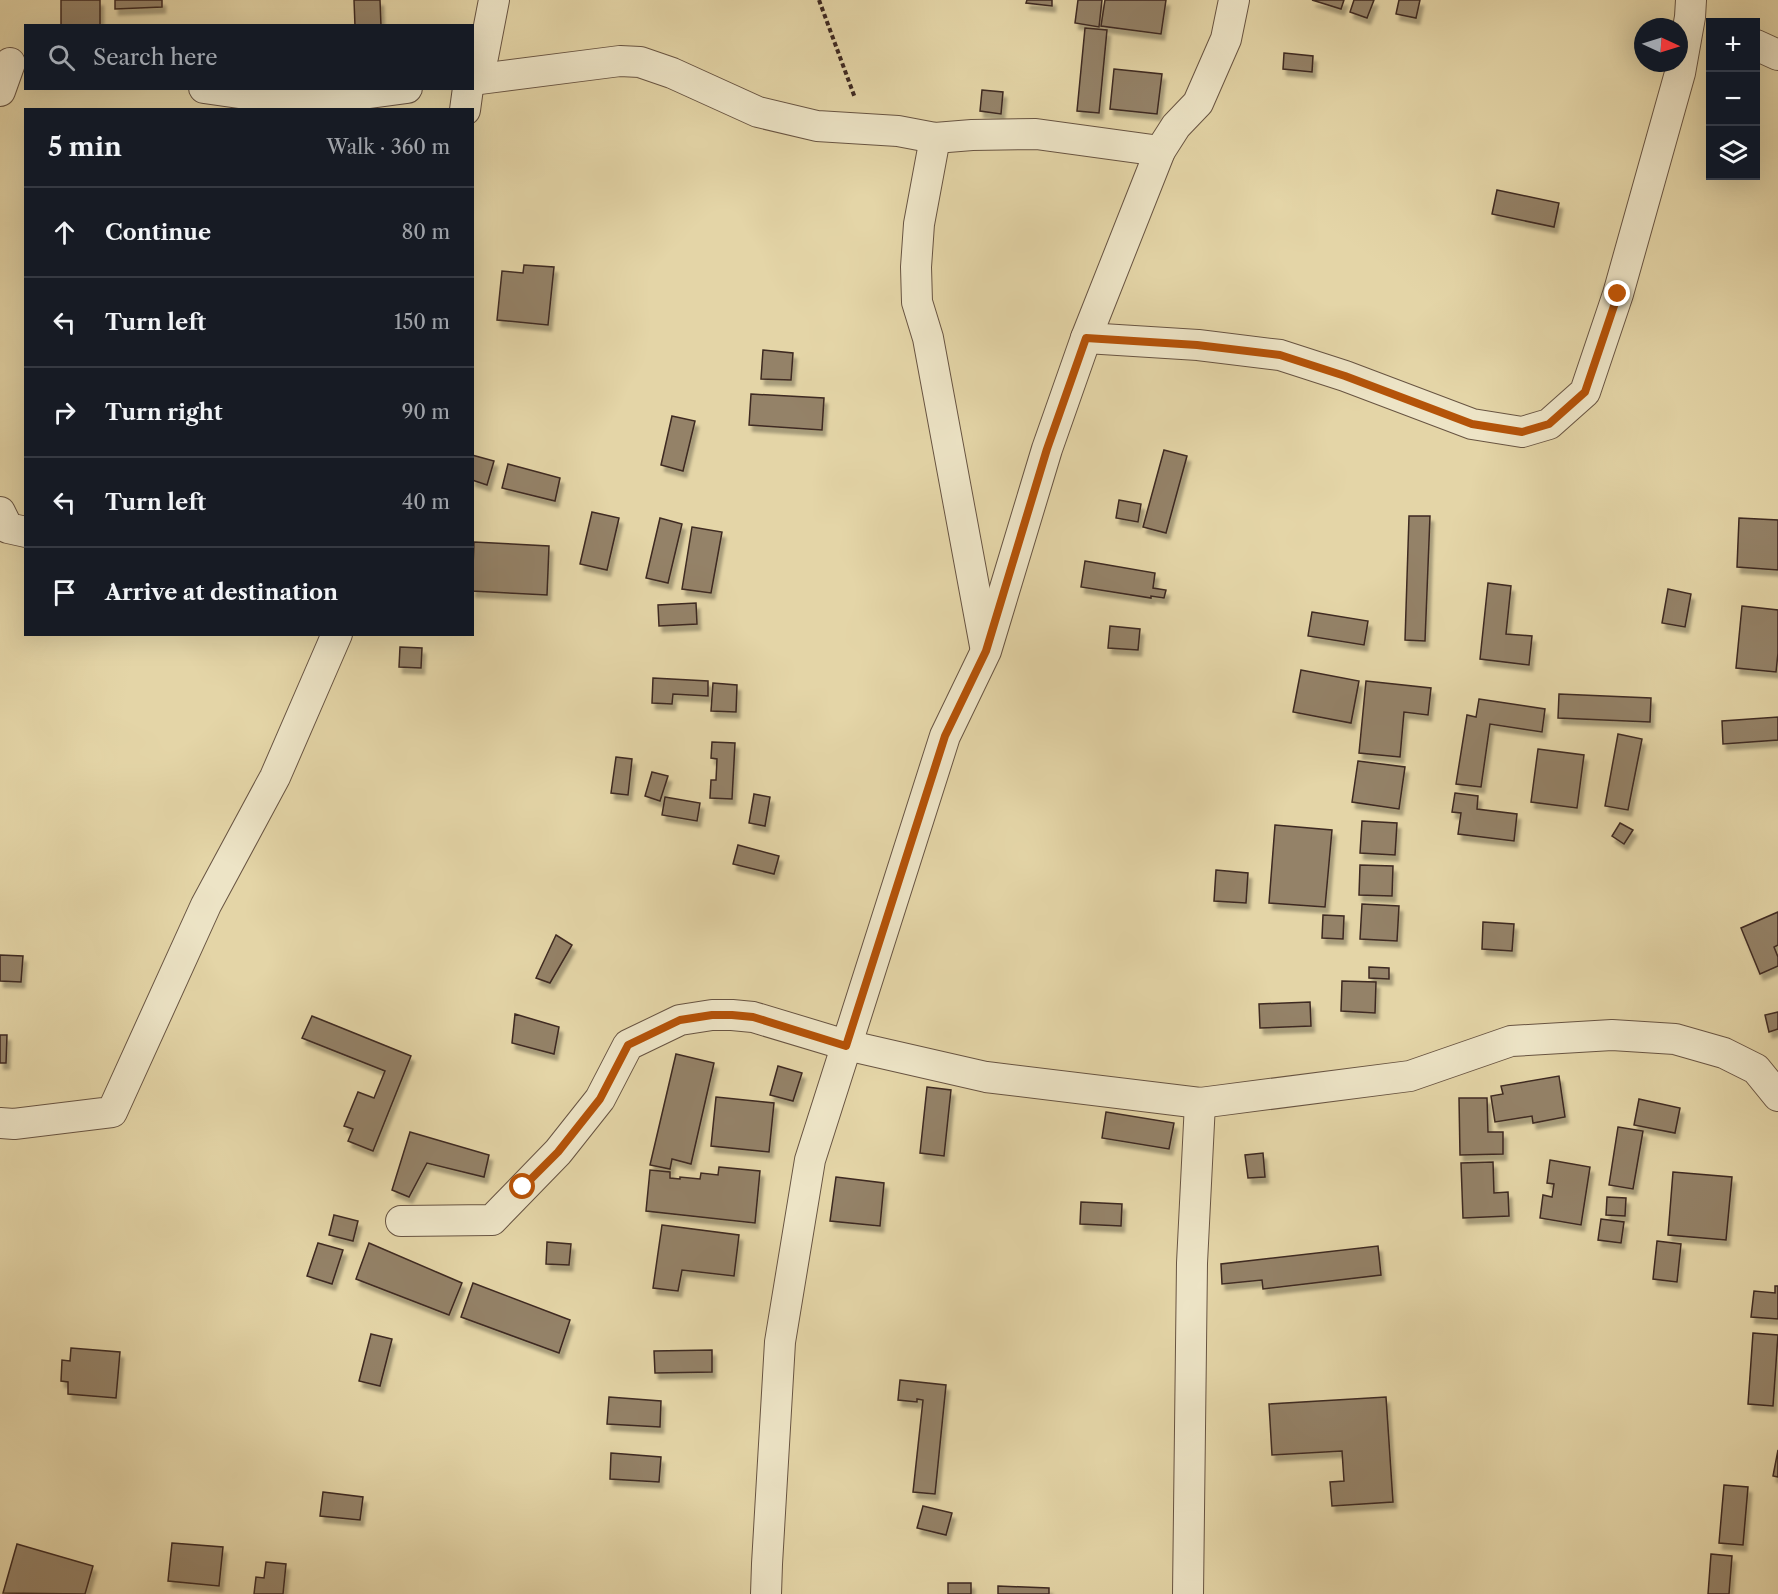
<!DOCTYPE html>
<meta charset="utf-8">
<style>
body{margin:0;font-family:"Libre Caslon Text",serif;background:#20242c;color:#f1f3f6}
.controls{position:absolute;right:18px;top:18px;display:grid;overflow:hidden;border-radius:0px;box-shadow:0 6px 24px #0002}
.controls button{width:54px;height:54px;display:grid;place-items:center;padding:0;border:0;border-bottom:2px solid #363941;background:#171b24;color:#f1f3f6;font:30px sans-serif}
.compass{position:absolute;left:1634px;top:18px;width:54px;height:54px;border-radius:50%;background:#171b24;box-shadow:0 6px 24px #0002;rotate:94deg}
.stop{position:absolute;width:18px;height:18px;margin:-14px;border:4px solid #b45309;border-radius:50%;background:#fff}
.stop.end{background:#b45309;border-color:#fff;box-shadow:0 2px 6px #0008}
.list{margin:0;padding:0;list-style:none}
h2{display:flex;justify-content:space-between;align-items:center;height:78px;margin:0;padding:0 24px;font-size:26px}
h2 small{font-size:20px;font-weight:400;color:#9ea1a6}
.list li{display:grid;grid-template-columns:39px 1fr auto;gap:18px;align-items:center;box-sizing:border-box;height:90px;padding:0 24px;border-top:2px solid #363941}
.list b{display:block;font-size:22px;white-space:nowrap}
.list em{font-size:20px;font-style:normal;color:#9ea1a6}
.icon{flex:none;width:33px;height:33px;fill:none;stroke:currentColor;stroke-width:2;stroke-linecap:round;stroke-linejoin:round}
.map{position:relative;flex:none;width:1778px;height:1594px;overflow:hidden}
.search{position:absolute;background:#171b24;box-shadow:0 6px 24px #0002;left:24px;top:24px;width:450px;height:66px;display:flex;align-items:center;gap:15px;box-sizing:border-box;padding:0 21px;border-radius:0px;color:#9ea1a6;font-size:22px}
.panel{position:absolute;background:#171b24;box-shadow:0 6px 24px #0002;left:24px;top:108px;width:450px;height:528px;border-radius:0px}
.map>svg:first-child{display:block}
.building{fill:#948267;stroke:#3e2921;stroke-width:1.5;filter:url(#shadow)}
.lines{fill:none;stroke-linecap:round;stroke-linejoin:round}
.street-casing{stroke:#685442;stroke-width:32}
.path{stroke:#3e2921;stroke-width:4;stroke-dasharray:4.5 3;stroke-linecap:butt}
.street{stroke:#ede4c6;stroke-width:30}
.route{stroke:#b45309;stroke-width:8}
</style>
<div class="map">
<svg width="1778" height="1594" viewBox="0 0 1778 1594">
<defs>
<filter id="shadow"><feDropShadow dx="3.5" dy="6" stdDeviation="1.5" flood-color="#0004"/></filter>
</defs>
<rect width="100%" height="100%" fill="#e4d5a7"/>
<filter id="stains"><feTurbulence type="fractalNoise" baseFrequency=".00333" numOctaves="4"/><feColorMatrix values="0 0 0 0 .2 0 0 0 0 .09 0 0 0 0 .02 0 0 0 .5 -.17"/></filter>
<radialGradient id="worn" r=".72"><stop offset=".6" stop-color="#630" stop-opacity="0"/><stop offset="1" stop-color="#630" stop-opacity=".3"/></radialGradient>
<!-- building -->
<g class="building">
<rect x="61" y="0" width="39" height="26"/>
<path d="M115,0h47v7l-47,2z"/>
<path d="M354,0h26l1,26h-26z"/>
<path d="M1027,0h25v6l-26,-3z"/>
<path d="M1078,0h24l-3,27 -24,-4z"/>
<path d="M1105,0h61l-5,34 -60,-8z"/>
<path d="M1312,0h32l-3,9z"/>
<path d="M1354,0h20l-7,18 -17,-6z"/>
<path d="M1399,0h21l-4,18 -20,-4z"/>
<path d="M1085,28l22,2 -8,83 -22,-2z"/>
<path d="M1284,53l29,3 -1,16 -29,-3z"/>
<path d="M1114,69l48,5 -5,40 -47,-5z"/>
<path d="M982,90l21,2 -2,22 -21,-3z"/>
<path d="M1497,190l62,13 -5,24 -62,-13z"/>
<path d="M524,265l30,2 -6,58 -51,-5 5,-49 21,2z"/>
<path d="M763,350l30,3 -2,27 -30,-1z"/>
<path d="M751,394l73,4 -2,32 -73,-5z"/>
<path d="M672,416l23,5 -12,50 -22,-6z"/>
<path d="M1164,450l23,6 -21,77 -23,-6z"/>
<path d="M472,455l22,6 -7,24 -15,-5z"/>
<path d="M508,464l52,14 -5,23 -53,-13z"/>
<path d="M1119,500l22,4 -3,18 -22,-4z"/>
<path d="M592,512l27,6 -12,52 -27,-6z"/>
<path d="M1409,516h21l-5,125 -20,-1z"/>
<path d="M660,518l22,6 -14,59 -22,-5z"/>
<path d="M1739,518l39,2v50l-41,-3z"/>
<path d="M692,527l30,5 -11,61 -29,-4z"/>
<path d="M474,542l75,4 -2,49 -75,-4z"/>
<path d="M1085,561l70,12 -2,15 13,2 -2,8 -13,-2v2l-70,-11z"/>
<path d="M1488,583l23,3 -5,48 26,2 -3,29 -49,-6z"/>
<path d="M1668,589l23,5 -6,33 -23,-4z"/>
<path d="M696,603l1,21 -38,2 -1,-21z"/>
<path d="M1742,606l36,4v43l-2,19 -40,-4z"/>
<path d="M1312,612l56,9 -4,24 -56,-9z"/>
<path d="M1110,626l30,3 -2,21 -30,-2z"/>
<path d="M400,647l22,1 -1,20 -22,-1z"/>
<path d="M1301,670l58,11 -8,42 -58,-11z"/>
<path d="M653,678l55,3v15l-35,-2 -1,10 -20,-1z"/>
<path d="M1366,681l65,7 -3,27 -24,-3 -4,45 -41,-4z"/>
<path d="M713,683l24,2 -1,27 -25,-1z"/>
<path d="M1559,694l92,4 -1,24 -92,-4z"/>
<path d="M1479,699l66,10 -3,23 -52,-8 -9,63 -25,-3 11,-69 9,2z"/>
<path d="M1778,717v23l-55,4 -1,-23z"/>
<path d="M1618,734l24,5 -14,71 -23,-4z"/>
<path d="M712,742l23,1 -3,56 -22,-1 1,-18h5l1,-21 -6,-1z"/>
<path d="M1538,749l46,6 -7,53 -46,-6z"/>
<path d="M616,757l16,2 -4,36 -17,-2z"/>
<path d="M1358,761l47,6 -6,42 -47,-7z"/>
<path d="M652,772l16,4 -8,25 -15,-5z"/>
<path d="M1455,793l23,3 -1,13 40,5 -3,27 -56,-7 3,-21 -9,-1z"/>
<path d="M754,794l16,3 -5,29 -16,-3z"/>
<path d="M665,797l35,6 -3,18 -35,-6z"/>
<path d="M1362,821l35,2 -2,32 -35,-2z"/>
<path d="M1620,823l13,7 -9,14 -12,-8z"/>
<path d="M1275,825l57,5 -7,77 -56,-4z"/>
<path d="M738,845l41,11 -5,18 -41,-10z"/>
<path d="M1360,865l33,1 -1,30 -33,-1z"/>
<path d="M1216,870l32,3 -2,30 -32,-2z"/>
<path d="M1362,904l37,2 -2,35 -37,-2z"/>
<path d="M1778,912v33l-4,2 4,10v9l-18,8 -19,-46z"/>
<path d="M1323,915l21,1 -1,23 -21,-1z"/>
<path d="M1483,922l31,2 -2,27 -30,-2z"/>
<path d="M556,935l16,10 -22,38 -14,-5z"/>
<path d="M0,955l23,1 -2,26 -21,-1z"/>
<path d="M1369,967l20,1v11l-20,-1z"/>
<path d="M1342,981l34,1 -1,31 -34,-2z"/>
<path d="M1310,1002l1,24 -51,2 -1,-24z"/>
<path d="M1778,1012v17l-9,3 -4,-17z"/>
<path d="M515,1014l44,13 -5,27 -42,-11z"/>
<path d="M312,1016l99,40 -38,95 -25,-10 5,-12 -9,-3 14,-34 16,6 11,-27 -83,-33z"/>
<path d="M0,1035h7l-1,28h-6z"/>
<path d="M676,1054l38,9 -23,101 -19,-5 -2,10 -20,-4z"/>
<path d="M778,1066l24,7 -9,28 -23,-6z"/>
<path d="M1559,1076l6,41 -32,6 -1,-7 -37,6 -4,-26 12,-2 -2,-8z"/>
<path d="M927,1087l24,3 -7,66 -24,-3z"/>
<path d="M716,1097l58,6 -5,49 -58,-6z"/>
<path d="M1459,1098h28l1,34h15v22l-43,1z"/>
<path d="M1639,1099l41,9 -5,25 -41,-8z"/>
<path d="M1106,1112l68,11 -5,26 -67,-11z"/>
<path d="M1618,1127l25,4 -10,58 -24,-4z"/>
<path d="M410,1132l79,23 -5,22 -57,-14 -18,34 -17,-7z"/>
<path d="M1263,1153l2,24 -17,1 -3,-23z"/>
<path d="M1550,1160l40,7 -9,58 -41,-7 3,-23 9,2 2,-13 -7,-1z"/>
<path d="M1493,1162l1,31 14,-1 1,24 -46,2 -2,-55z"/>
<path d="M719,1167l41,4 -5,52 -109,-12 4,-41 20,2v6l10,1v-2l20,2 1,-6 17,2z"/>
<path d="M1673,1172l59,5 -6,63 -58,-5z"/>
<path d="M836,1177l48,6 -4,43 -50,-5z"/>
<path d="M1607,1197l19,1 -1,18 -19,-1z"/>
<path d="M1081,1202l41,2 -1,22 -41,-2z"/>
<path d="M334,1215l24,6 -5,20 -24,-6z"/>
<path d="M1601,1219l23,3 -3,21 -23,-3z"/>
<path d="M662,1225l77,10 -5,41 -52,-6 -4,21 -25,-3z"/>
<path d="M1657,1241l24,3 -4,38 -24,-3z"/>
<path d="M547,1242l24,2 -2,21 -23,-1z"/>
<path d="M318,1243l25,7 -11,34 -25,-8z"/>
<path d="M369,1243l93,40 -13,32 -93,-36z"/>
<path d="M1378,1246l3,29 -118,14 -1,-9 -40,4 -1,-20z"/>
<path d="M473,1283l97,37 -11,33 -98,-36z"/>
<path d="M1775,1286h3v33l-27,-2 3,-26 21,2z"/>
<path d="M1753,1333l25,2 -5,71 -25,-2z"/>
<path d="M371,1334l21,5 -12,47 -21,-5z"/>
<path d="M71,1348l49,4 -4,46 -48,-4v-12l-7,-1 1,-21 8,1z"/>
<path d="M712,1350v22l-57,1 -1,-22z"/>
<path d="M900,1380l46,5 -11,109 -22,-2 10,-92 -6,-1v3l-19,-2z"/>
<path d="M609,1397l52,4 -1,26 -53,-3z"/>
<path d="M1386,1397l7,105 -61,4 -2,-24 14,-1 -2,-30 -70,4 -3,-51z"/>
<path d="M1778,1450v27l-5,-1z"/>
<path d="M611,1453l50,4 -2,25 -49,-3z"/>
<path d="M1724,1485l24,2 -5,58 -24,-2z"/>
<path d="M323,1492l40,5 -3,23 -40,-4z"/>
<path d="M923,1506l29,7 -6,22 -29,-7z"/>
<path d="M172,1543l51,4 -4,39 -51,-5z"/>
<path d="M17,1544l76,22 -8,28 -82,-1z"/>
<path d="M1711,1554l21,2 -3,38h-21z"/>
<path d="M266,1562l20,2 -3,30h-29l2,-17 8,1z"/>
<rect x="948" y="1583" width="23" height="11"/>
<path d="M998,1586l51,2v6h-51z"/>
</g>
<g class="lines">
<defs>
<g id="street">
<path d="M1756,45l22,10"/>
<path d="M472,75l11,-18 11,-57"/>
<path d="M472,80l148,-19 20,1 32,11 86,39 59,14 81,5 37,7 37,-3 64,-1 124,17"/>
<path d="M204,88l99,14 104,-14"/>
<path d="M0,91l10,-28"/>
<path d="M465,110l3,-22"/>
<path d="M935,138l-16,86 -3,43 1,35 11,36 57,308"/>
<path d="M1086,338l112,7 82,10 65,21 127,48 50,8 27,-8 36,-32 33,-98 62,-221 10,-56 1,-17"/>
<path d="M0,512l8,16 18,4"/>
<path d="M0,1123l14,1 98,-12 94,-207 69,-128 62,-143"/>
<path d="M401,1221l91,-1 66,-68 42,-53 28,-54 52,-25 32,-5h20l21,2 93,28 140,32 214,26 210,-27 101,-35 101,-6 63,4 49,14 32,16 22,27"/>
<path d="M766,1594l1,-30 13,-222 30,-182 135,-424 41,-85 61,-202 39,-111 74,-187 16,-25 22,-23 28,-64 8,-39"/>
<path d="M1188,1594l4,-331 8,-160"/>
</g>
</defs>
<!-- street casing -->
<use href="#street" class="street-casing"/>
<!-- path -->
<path class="path" d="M819,0l36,98"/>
<!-- street -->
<use href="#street" class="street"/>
</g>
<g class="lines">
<!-- route -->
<path class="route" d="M523,1187l35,-35 42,-53 28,-54 52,-25 32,-5h20l21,2 93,29 99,-310 41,-85 61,-202 39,-111 111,7 83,10 65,21 127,48 50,8 27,-8 36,-32 33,-98"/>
</g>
<rect width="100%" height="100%" filter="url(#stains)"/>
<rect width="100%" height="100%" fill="url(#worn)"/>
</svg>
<div class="controls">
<button>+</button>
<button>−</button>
<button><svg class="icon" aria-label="layers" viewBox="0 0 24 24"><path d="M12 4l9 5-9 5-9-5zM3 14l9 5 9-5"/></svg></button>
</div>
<svg class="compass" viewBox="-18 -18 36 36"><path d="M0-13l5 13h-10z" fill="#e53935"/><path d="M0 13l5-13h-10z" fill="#9ea1a6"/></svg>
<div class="stop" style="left:523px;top:1187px"></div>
<div class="stop end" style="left:1618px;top:294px"></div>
<div class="search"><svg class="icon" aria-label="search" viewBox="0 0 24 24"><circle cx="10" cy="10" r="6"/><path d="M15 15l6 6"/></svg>Search here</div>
<section class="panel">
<h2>5 min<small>Walk · 360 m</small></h2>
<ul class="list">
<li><svg class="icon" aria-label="ahead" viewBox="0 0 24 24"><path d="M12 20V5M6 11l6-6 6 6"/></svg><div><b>Continue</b></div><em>80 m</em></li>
<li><svg class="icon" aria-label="left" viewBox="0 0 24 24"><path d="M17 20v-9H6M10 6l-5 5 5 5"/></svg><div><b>Turn left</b></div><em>150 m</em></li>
<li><svg class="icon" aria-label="right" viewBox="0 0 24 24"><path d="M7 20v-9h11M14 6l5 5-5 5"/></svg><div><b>Turn right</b></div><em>90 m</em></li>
<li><svg class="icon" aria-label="left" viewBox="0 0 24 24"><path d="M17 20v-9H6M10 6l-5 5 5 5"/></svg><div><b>Turn left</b></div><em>40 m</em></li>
<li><svg class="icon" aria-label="arrive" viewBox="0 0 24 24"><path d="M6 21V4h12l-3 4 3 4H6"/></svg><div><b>Arrive at destination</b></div></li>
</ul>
</section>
</div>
